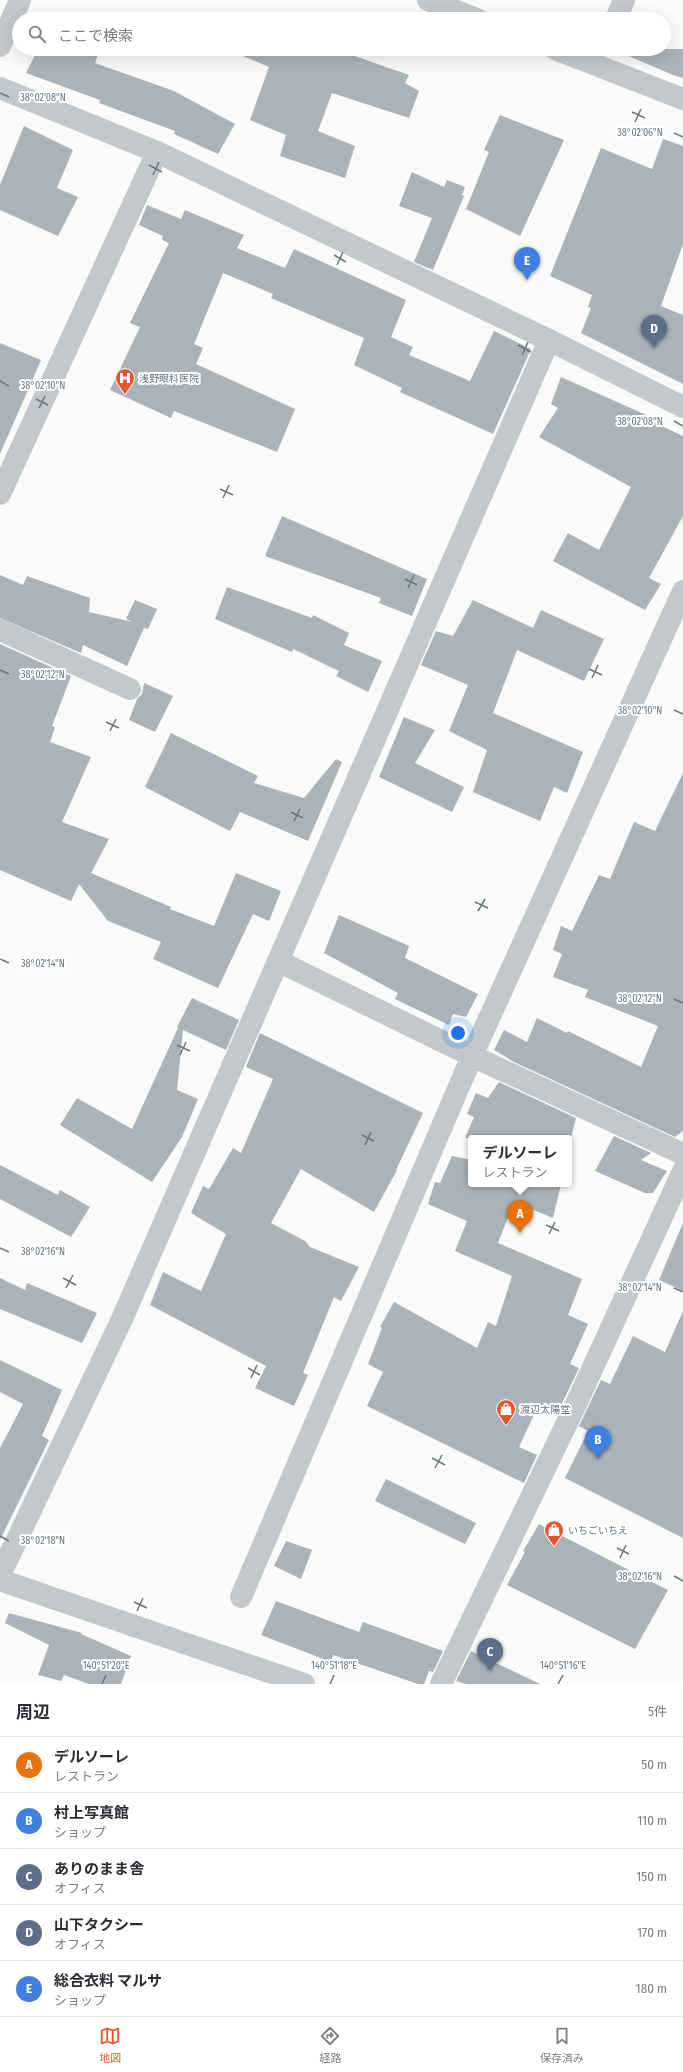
<!DOCTYPE html>
<html lang="ja">
<meta charset="utf-8">
<style>
body{margin:0;font-family:"Fira Sans Condensed","Noto Sans JP",sans-serif;background:#f2f2f3;color:#2b2b33}
.you{position:absolute;left:458px;top:1033px;width:14px;height:14px;margin:-10px;border:3px solid #fff;border-radius:50%;background:#1a73e8;box-shadow:0 0 0 6px #1a73e833}
.badge{display:grid;place-items:center;width:26px;height:26px;border-radius:50%;background:#e4572e;color:#fff;font-size:13px;font-weight:700}
.pin{position:absolute;translate:-50% -33px;filter:drop-shadow(0 1px 2px #0008)}
.pin::after{content:'';position:absolute;top:21px;width:14px;height:12px;background:inherit;clip-path:polygon(0 0,100% 0,50% 100%)}
.popup{position:absolute;left:468px;top:1135px;width:104px;height:52px;box-sizing:border-box;display:grid;place-content:center;border-radius:4px;background:#fff;filter:drop-shadow(0 1px 3px #0005);font-size:13px;white-space:nowrap;color:#7c7c81}
.popup b{font-size:15px;color:#2b2b33}
.popup::after{content:'';position:absolute;left:50%;top:100%;margin-left:-8px;border:8px solid transparent;border-top-color:#fff}
.list{margin:0;padding:0;list-style:none}
h2{display:flex;justify-content:space-between;align-items:center;height:52px;margin:0;padding:0 16px;font-size:17px}
h2 small{font-size:13px;font-weight:400;color:#7c7c81}
.list li{display:grid;grid-template-columns:26px 1fr auto;gap:12px;align-items:center;box-sizing:border-box;height:56px;padding:0 16px;border-top:1px solid #e1e1e2}
.list b{display:block;font-size:15px;white-space:nowrap}
.list p{margin:0;font-size:13px;white-space:nowrap;color:#7c7c81}
.list em{font-size:13px;font-style:normal;color:#7c7c81}
.icon{flex:none;width:22px;height:22px;fill:none;stroke:currentColor;stroke-width:2;stroke-linecap:round;stroke-linejoin:round}
.map{position:relative;flex:none;width:683px;height:1684px;overflow:hidden}
.search{position:absolute;background:#fff;box-shadow:0 4px 16px #0002;left:12px;right:12px;top:12px;height:44px;display:flex;align-items:center;gap:10px;box-sizing:border-box;padding:0 14px;border-radius:22px;color:#7c7c81;font-size:15px}
.sheet{height:332px;background:#fff}
nav{display:flex;justify-content:space-around;align-items:center;box-sizing:border-box;height:56px;border-top:1px solid #e1e1e2;background:#fff;font-size:11px;color:#7c7c81}
nav a{display:grid;justify-items:center;gap:2px}
nav .on{color:#e4572e}
.map>svg:first-child{display:block}
.building{fill:#aab3b9}
.lines{fill:none;stroke-linecap:round;stroke-linejoin:round}
.minor{stroke:#c3c8cc;stroke-width:22}
.tertiary{stroke:#c3c8cc;stroke-width:22}
.ticks{fill:none;stroke:#657683;stroke-width:1.5}
.labels{text-anchor:middle;stroke-width:4;stroke-linejoin:round;paint-order:stroke}
.poi-label{font-size:10px;fill:#657683;stroke:#fff;text-anchor:start}
.ticks-label{font-size:10px;text-anchor:middle;fill:#657683;stroke:#fff;stroke-width:4;stroke-linejoin:round;paint-order:stroke}
</style>
<div class="map">
<svg width="683" height="1684" viewBox="0 0 683 1684">
<rect width="100%" height="100%" fill="#fafaf8"/>
<!-- building -->
<g class="building">
<path d="M38,49h62l-5,14 79,28 61,33 -17,30 -44,-20 1,-3 -76,-28 1,-3 -74,-27z"/>
<path d="M227,49h108l74,26 -4,8 14,8 -10,27 -77,-25 -14,38 37,15 -10,32 -65,-22 6,-21 -36,-15 19,-53z"/>
<path d="M612,49h71v29l-10,-3z"/>
<path d="M500,115l64,25 -44,96 -54,-27 23,-57 -5,-2z"/>
<path d="M24,126l49,24 -16,38 21,9 -20,39 -58,-26v-25z"/>
<path d="M663,139l20,7v98l-22,62 22,9v69l-102,-51 10,-25 -3,-1 4,-12 -42,-19 51,-128 51,21z"/>
<path d="M412,172l32,15 3,-7 18,7 -3,8 2,1 -31,74 -19,-8 18,-44 -33,-12z"/>
<path d="M147,205l34,14 4,-9 59,25 -7,13 48,20 9,-19 112,51 -15,37 22,10 -4,8 61,26 24,-50 37,18 -38,85 -93,-42 2,-4 -48,-23 10,-27 -93,-40 2,-4 -50,-21 -29,71 9,4 -7,16 99,45 -18,43 -103,-41 -3,7 -61,-28 30,-63 -10,-4 39,-80 -7,-3 1,-4 -24,-11z"/>
<path d="M0,343l41,17 -41,94z"/>
<path d="M561,377l92,41 -2,3 32,15v80l-34,62 12,6 -16,26 -92,-49 15,-28 31,17 32,-63 -92,-50 19,-29 -7,-4z"/>
<path d="M282,516l145,63 -15,37 -33,-13 2,-5 -116,-42z"/>
<path d="M0,575l23,10 4,-9 63,22 -1,14 44,10 -7,-3 9,-19 22,9 -9,20 -4,-1 -17,38 -44,-21 -2,8 -81,-35z"/>
<path d="M227,587l85,31 1,-3 36,18 -5,12 38,16 -14,31 -32,-16 3,-5 -46,-22 -1,3 -77,-33z"/>
<path d="M473,600l60,28 8,-18 63,29 -20,42 -67,-31 -24,63 90,39 -16,41 -13,-6 -14,34 -67,-29 14,-42 -38,-19 19,-46 -47,-20 15,-34 17,5z"/>
<path d="M0,644l71,32 -19,50 3,1 -5,15 41,15 -29,65 47,17 -18,34 80,34 -1,2 44,17 22,-53 45,18 -12,30 -16,-7 -35,74 -65,-29 8,-17 -53,-21 -29,-37 -8,17 -71,-31z"/>
<path d="M144,683l29,13 -18,36 -26,-12 8,-21 5,-5z"/>
<path d="M404,717l31,13 -20,33 49,24 -12,25 -73,-35z"/>
<path d="M171,733l87,43 -4,7 50,15 32,-39 6,3 -34,79 -68,-29 -10,19 -85,-44z"/>
<path d="M683,773v358l-8,6 -161,-75 -20,-12 10,-20 23,12 10,-24 30,15 1,-2 73,36 17,-41 -73,-29 3,-7 -35,-13 9,-23 -9,-4 8,-24 11,5 27,-56 11,4 24,-57 21,9z"/>
<path d="M339,915l70,31 -4,12 73,36 -12,23 -13,-3 -4,11 -54,-26 3,-6 -74,-40z"/>
<path d="M192,998l47,22 -13,30 -43,-20 -6,60 21,9 -16,38 -30,45 -92,-57 17,-27 55,31 46,-101 -1,-1z"/>
<path d="M260,1033l163,80 -27,57h1l-23,42 -73,-43 -30,54 34,18 5,6 49,20 -18,34 -7,-4 -31,76 5,2 -14,31 -39,-18 11,-22 -116,-61 13,-33 38,19 25,-57 -35,-21 12,-27 6,3 24,-41 8,5 32,-74 -27,-12z"/>
<path d="M499,1082l77,36 -5,20h-106l9,-21 -7,-3 9,-21 12,5z"/>
<path d="M614,1136l37,17 -10,7 26,11 -14,22h-8l-50,-22z"/>
<path d="M452,1156l19,4v24h90l-8,34 -39,-16 -16,41 84,36 -14,36 20,9 -18,40 9,4 -22,46 -18,-10 -20,43 18,8 -13,28 -157,-77 16,-34 -15,-8 14,-36 -2,-1 14,-25 83,46 11,-26 8,4 16,-50 -57,-25 12,-30 -39,-17 7,-22 5,1z"/>
<path d="M0,1165l58,30 2,-5 30,17 -19,30 -71,-38z"/>
<path d="M683,1223v68l-24,-11z"/>
<path d="M0,1278l25,12 2,-7 70,30 -15,30 -82,-34z"/>
<path d="M683,1311v227l-118,-60 23,-47 -9,-5 22,-46 9,4 23,-48 32,16z"/>
<path d="M0,1360l62,30 -20,46 7,4 -49,100v-92l23,-44 -23,-12z"/>
<path d="M386,1479l90,44 -11,21 -90,-43z"/>
<path d="M539,1524l129,66 -33,59 -128,-64 18,-33 -2,-1z"/>
<path d="M286,1541l26,9 -11,29 -27,-13z"/>
<path d="M276,1601l83,31 4,-10 80,29 -10,21 -4,-1 -5,13h-6l-85,-29 -2,7 -70,-27z"/>
<path d="M9,1613l73,20 -1,1 50,22 -10,28h-32l-25,-9 -3,6 -23,-6 11,-30 -44,-22z"/>
<path d="M471,1651l69,33h-74l-10,-3z"/>
</g>
<g class="lines">
<!-- minor -->
<g class="minor">
<path d="M428,0l49,19"/>
<path d="M616,19l8,-19"/>
<path d="M0,46l20,-46"/>
<path d="M555,49l128,50"/>
<path d="M0,494l157,-342"/>
<path d="M0,630l130,59"/>
<path d="M278,961l194,95 211,98"/>
<path d="M0,1575l122,-256 427,-979"/>
<path d="M241,1597l231,-541 211,-465"/>
</g>
<!-- tertiary -->
<g class="tertiary">
<path d="M0,88l157,64 392,188 134,67"/>
<path d="M0,1580l304,104"/>
<path d="M441,1684l137,-284 105,-229"/>
</g>
</g>
<!-- ticks -->
<path class="ticks" d="M0,93l9,4M632,112l13,6M635,122l6,-13M674,133l9,4M149,165l13,7M153,175l6,-13M334,255l12,7M337,265l6,-13M518,345l13,7M522,355l6,-13M0,381l9,5M36,399l12,6M39,408l6,-12M674,421l9,5M220,489l13,6M223,498l6,-13M405,579l12,6M408,588l6,-13M589,669l13,6M0,670l9,4M592,678l6,-13M674,710l9,4M106,722l13,6M110,731l6,-12M291,812l12,6M294,821l6,-12M475,902l13,6M478,911l7,-12M0,959l9,4M674,999l9,4M177,1045l13,6M180,1055l6,-13M362,1135l12,6M365,1145l6,-13M546,1225l13,6M549,1234l6,-12M0,1248l9,4M63,1278l13,7M66,1288l7,-13M674,1288l9,4M248,1368l12,7M251,1378l6,-13M432,1458l13,7M435,1468l7,-13M0,1536l9,5M617,1548l12,6M620,1558l6,-13M674,1576l9,5M134,1602l13,6M137,1611l6,-13M102,1684l4,-9M330,1684l4,-9M558,1684l5,-9"/>
<!-- icons -->
<defs>
<symbol id="hospital-pin" viewBox="-11 -11 22 30"><path d="M0 17L-7.5 6A9.5 9.5 0 1 1 7.5 6Z" fill="#e4572e" stroke="#fff"/><path d="M-5-5h3v3.5h4V-5h3V5h-3V1.5h-4V5h-3Z" fill="#fff"/></symbol>
<symbol id="shop-pin" viewBox="-11 -11 22 30"><path d="M0 17L-7.5 6A9.5 9.5 0 1 1 7.5 6Z" fill="#e4572e" stroke="#fff"/><path d="M-5-2.5h2.3a2.7 3.5 0 0 1 5.4 0H5L5.5 6h-11ZM-1.5-2.5h3a1.5 2.3 0 0 0-3 0Z" fill="#fff"/></symbol>
</defs>
<g fill-rule="evenodd">
<use href="#hospital-pin" x="114" y="367" width="22" height="30"/>
<use href="#shop-pin" x="495" y="1398" width="22" height="30"/>
<use href="#shop-pin" x="543" y="1519" width="22" height="30"/>
</g>
<g class="labels">
<!-- poi labels -->
<g class="poi-label">
<text x="139" y="382">浅野眼科医院</text>
<text x="520" y="1413">渡辺太陽堂</text>
<text x="568" y="1534">いちごいちえ</text>
</g>
</g>
<g class="ticks-label">
<text x="43" y="101">38°02'08"N</text>
<text x="640" y="136">38°02'06"N</text>
<text x="43" y="389">38°02'10"N</text>
<text x="640" y="425">38°02'08"N</text>
<text x="43" y="678">38°02'12"N</text>
<text x="640" y="714">38°02'10"N</text>
<text x="43" y="967">38°02'14"N</text>
<text x="640" y="1002">38°02'12"N</text>
<text x="43" y="1255">38°02'16"N</text>
<text x="640" y="1291">38°02'14"N</text>
<text x="43" y="1544">38°02'18"N</text>
<text x="640" y="1580">38°02'16"N</text>
<text x="106" y="1669">140°51'20"E</text>
<text x="334" y="1669">140°51'18"E</text>
<text x="563" y="1669">140°51'16"E</text>
</g>
</svg>
<div class="you"></div>
<div class="pin badge" style="left:520px;top:1233px;background:#e8710a">A</div>
<div class="popup"><b>デルソーレ</b>レストラン</div>
<div class="pin badge" style="left:598px;top:1459px;background:#3f7fe0">B</div>
<div class="pin badge" style="left:490px;top:1671px;background:#5c6f8a">C</div>
<div class="pin badge" style="left:654px;top:348px;background:#5c6f8a">D</div>
<div class="pin badge" style="left:527px;top:280px;background:#3f7fe0">E</div>
<div class="search"><svg class="icon" aria-label="search" viewBox="0 0 24 24"><circle cx="10" cy="10" r="6"/><path d="M15 15l6 6"/></svg>ここで検索</div>
</div>
<section class="sheet">
<h2>周辺<small>5件</small></h2>
<ul class="list">
<li><span class="badge" style="background:#e8710a">A</span><div><b>デルソーレ</b><p>レストラン</p></div><em>50 m</em></li>
<li><span class="badge" style="background:#3f7fe0">B</span><div><b>村上写真館</b><p>ショップ</p></div><em>110 m</em></li>
<li><span class="badge" style="background:#5c6f8a">C</span><div><b>ありのまま舎</b><p>オフィス</p></div><em>150 m</em></li>
<li><span class="badge" style="background:#5c6f8a">D</span><div><b>山下タクシー</b><p>オフィス</p></div><em>170 m</em></li>
<li><span class="badge" style="background:#3f7fe0">E</span><div><b>総合衣料 マルサ</b><p>ショップ</p></div><em>180 m</em></li>
</ul>
</section>
<nav>
<a class="on"><svg class="icon" aria-label="map" viewBox="0 0 24 24"><path d="M3 6l6-2 6 2 6-2v14l-6 2-6-2-6 2zM9 4v14M15 6v14"/></svg>地図</a>
<a><svg class="icon" aria-label="directions" viewBox="0 0 24 24"><path d="M12 3l9 9-9 9-9-9zM9 14v-3h6M13 9l2 2-2 2"/></svg>経路</a>
<a><svg class="icon" aria-label="saved" viewBox="0 0 24 24"><path d="M7 4h10v16l-5-4-5 4z"/></svg>保存済み</a>
</nav>
